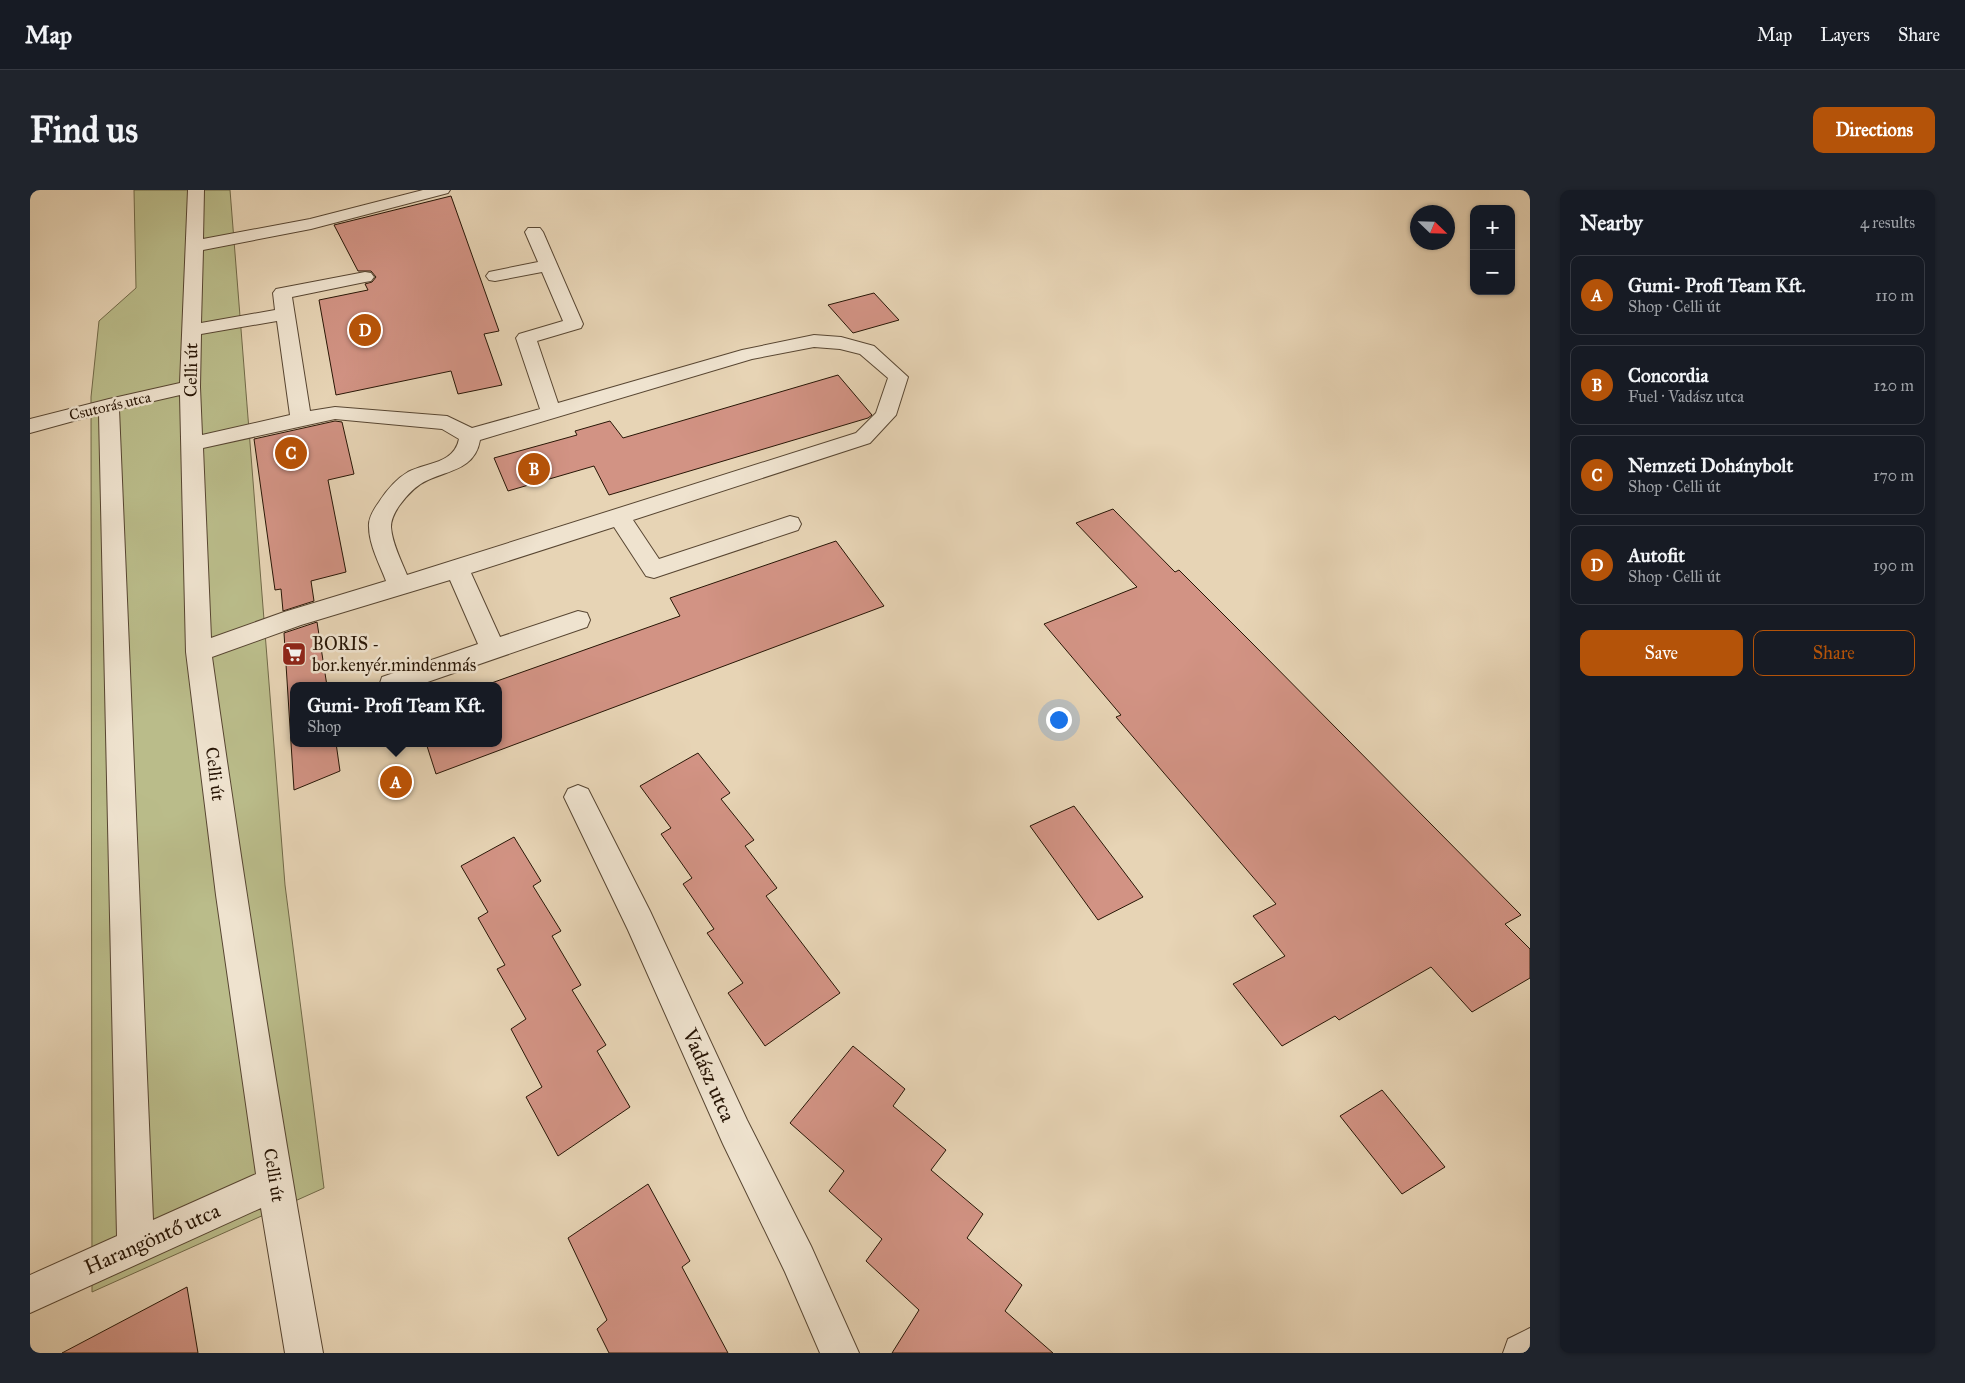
<!DOCTYPE html>
<meta charset="utf-8">
<style>
body{margin:0;font-family:"IM FELL Great Primer",serif;background:#20242c;color:#f1f3f6}
.controls{position:absolute;right:15px;top:15px;display:grid;overflow:hidden;border-radius:10px;box-shadow:0 1px 4px #0004}
.controls button{width:45px;height:45px;display:grid;place-items:center;padding:0;border:0;border-bottom:1px solid #363941;background:#171b24;color:#f1f3f6;font:25px sans-serif}
.compass{position:absolute;left:1380px;top:15px;width:45px;height:45px;border-radius:50%;background:#171b24;box-shadow:0 1px 4px #0004;rotate:113deg}
.you{position:absolute;left:1028px;top:529px;width:18px;height:18px;margin:-12px;border:4px solid #fff;border-radius:50%;background:#1a73e8;box-shadow:0 0 0 8px #1a73e833}
.badge{display:grid;place-items:center;width:32px;height:32px;border-radius:50%;background:#b45309;color:#fff;font-size:16px;font-weight:700}
.pin{position:absolute;translate:-50% -50%;border:2px solid #fff;box-shadow:0 1px 5px #0006}
.popup{position:absolute;left:260px;top:492px;width:212px;height:65px;box-sizing:border-box;display:grid;place-content:center;border-radius:10px;background:#171b24;filter:drop-shadow(0 1px 4px #0005);font-size:16px;white-space:nowrap;color:#9ea1a6}
.popup b{font-size:19px;color:#f1f3f6}
.popup::after{content:'';position:absolute;left:50%;top:100%;margin-left:-10px;border:10px solid transparent;border-top-color:#171b24}
.list{margin:0;padding:0;list-style:none}
h2{display:flex;justify-content:space-between;align-items:center;height:65px;margin:0;padding:0 20px;font-size:21px}
h2 small{font-size:16px;font-weight:400;color:#9ea1a6}
.list li{display:grid;grid-template-columns:32px 1fr auto;gap:15px;align-items:center;box-sizing:border-box;height:80px;margin:0 10px 10px;padding:0 10px;border:1px solid #363941;border-radius:10px}
.list b{display:block;font-size:19px;white-space:nowrap}
.list p{margin:0;font-size:16px;white-space:nowrap;color:#9ea1a6}
.list em{font-size:16px;font-style:normal;color:#9ea1a6}
.actions{display:flex;gap:10px;padding:15px 20px}
.actions a{flex:1;padding:11px 0;border:1px solid #b45309;border-radius:10px;text-align:center;font-size:18px;color:#b45309}
.actions .main{background:#b45309;color:#fff}
.map{position:relative;flex:none;width:1500px;height:1163px;overflow:hidden;border-radius:10px}
header{display:flex;align-items:center;gap:30px;box-sizing:border-box;height:70px;padding:0 25px;background:#171b24;border-bottom:1px solid #363941}
header strong{font-size:24px}
nav{display:flex;gap:28px;margin-inline-start:auto;font-size:18px}
.intro{display:flex;align-items:center;justify-content:space-between;box-sizing:border-box;height:120px;padding:0 30px}
h1{margin:0;font-size:35px}
.button{padding:12px 22px;border-radius:10px;background:#b45309;color:#fff;font-size:18px;font-weight:700}
main{display:flex;gap:30px;padding:0 30px}
aside{flex:1;background:#171b24;border-radius:10px;box-shadow:0 1px 4px #0004}
.map>svg:first-child{display:block}
.green{fill:#babc8a;stroke:#716948}
.building{fill:#d29384;stroke:#281606}
.lines{fill:none;stroke-linecap:round;stroke-linejoin:round}
.minor-casing{stroke:#584632;stroke-width:2}
.minor{fill:#efe3cf;fill-rule:evenodd}
.labels{text-anchor:middle;stroke-width:5;stroke-linejoin:round;paint-order:stroke}
.far-street-label{font-size:15px;fill:#281606;stroke:#efe3cf}
.street-label{font-size:18px;fill:#281606;stroke:#efe3cf}
.poi-label{font-size:18px;fill:#281606;stroke:#efe3cf;text-anchor:start}
.near-street-label{font-size:21px;fill:#281606;stroke:#efe3cf}
</style>
<header>
<strong>Map</strong>
<nav><a>Map</a><a>Layers</a><a>Share</a></nav>
</header>
<div class="intro"><h1>Find us</h1><a class="button">Directions</a></div>
<main>
<div class="map">
<svg width="1500" height="1163" viewBox="0 0 1500 1163">
<rect width="100%" height="100%" fill="#e7d4b5"/>
<filter id="stains"><feTurbulence type="fractalNoise" baseFrequency=".004" numOctaves="4"/><feColorMatrix values="0 0 0 0 .2 0 0 0 0 .09 0 0 0 0 .02 0 0 0 .5 -.17"/></filter>
<radialGradient id="worn" r=".72"><stop offset=".6" stop-color="#630" stop-opacity="0"/><stop offset="1" stop-color="#630" stop-opacity=".3"/></radialGradient>
<!-- green -->
<path class="green" d="M104,0h96l55,695 39,303 -232,104 -1,-895 8,-76 37,-33z"/>
<!-- building -->
<g class="building">
<path d="M421,6l48,135 -15,3 18,51 -44,9 -7,-23 -115,24 -17,-95 49,-10 -3,-6 7,-2 4,-5 -5,-6h-13l-24,-46z"/>
<path d="M844,103l25,27 -46,13 -25,-28z"/>
<path d="M808,185l34,40 -4,3 -259,77 -15,-29 -86,25 -14,-33 83,-23 -2,-4 35,-10 13,17z"/>
<path d="M305,231l7,1 12,52 -26,6 18,92 -35,9 3,20 -31,10 -2,-22 -6,1 -21,-151z"/>
<path d="M1083,319l62,63 4,-2 72,72 270,273 -16,9 25,25v29l-58,34 -41,-45 -92,53 -4,-4 -53,30 -49,-62 52,-28 -32,-40 23,-12 -160,-187 5,-2 -77,-91 93,-37 -61,-64z"/>
<path d="M806,351l48,65 -448,168 -10,-31h72v-57h-15l197,-70 -10,-18z"/>
<path d="M287,432l10,64h-33v57h42l4,28 -46,19 -10,-157z"/>
<path d="M668,563l32,40 -9,6 33,41 -9,6 32,42 -11,8 74,97 -75,53 -37,-53 15,-10 -36,-50 7,-4 -31,-45 9,-6 -31,-44 10,-6 -31,-42z"/>
<path d="M1044,616l69,91 -45,23 -68,-94z"/>
<path d="M484,647l27,44 -8,5 28,45 -9,5 29,49 -9,5 34,55 -9,6 33,56 -72,49 -32,-59 16,-10 -31,-58 15,-10 -29,-50 8,-4 -27,-47 10,-6 -27,-46z"/>
<path d="M823,856l52,43 -12,17 53,44 -15,20 52,44 -16,24 55,47 -17,26 48,42h-161l27,-43 -53,-49 16,-22 -53,-48 15,-20 -54,-48z"/>
<path d="M1352,900l63,77 -43,27 -62,-78z"/>
<path d="M618,994l42,77 -8,6 46,86h-119l-12,-24 10,-9 -39,-82z"/>
<path d="M157,1097l11,66h-136z"/>
</g>
<g class="lines">
<defs>
<g id="minor">
<path d="M158,0h16l-1,49 107,-20 113,-29h27l-2,3 -137,36 -108,21 -2,73 74,-13 -2,-17 3,-4 89,-17 6,1 3,4 -3,4 -6,1 -73,15 18,114 25,-4 112,9 25,12 68,-19 -24,-71 3,-4 44,-13 -21,-49 -47,9 -6,-1 -3,-4 3,-4 49,-10 -13,-30 3,-4h12l3,4 40,92 -2,4 -44,13 21,62 184,-53 72,-15 27,2 33,9 34,31 -12,38 -26,28 -237,77 26,39 131,-43 8,2 3,6 -3,6 -144,48 -8,-2 -32,-49 -143,46 29,64 78,-26 9,2 3,7 -3,7 -171,59h-37l3,-9 96,-33 -28,-64 -149,45 -89,32c33,233 69,465 111,696h-38l-24,-145 -231,105v-38l87,-39 -18,-822 -69,19v-14l79,-20 71,-16zM247,131l13,94 -88,20 -2,-48 1,-53zM784,157l26,2 20,5 28,24 -12,35 -20,20 -449,142c-6,-15 -15,-32 -16,-48 0,-8 4,-15 8,-21 8,-11 17,-21 29,-26 22,-10 47,-11 52,-40l272,-81zM150,205l6,257 30,243 40,279 -103,46 -34,-811zM305,229l107,10 17,10c-5,25 -32,23 -51,33 -12,7 -22,19 -29,30 -5,7 -11,16 -10,25 0,18 11,38 17,54l-102,31 -73,26 -8,-190z"/>
<path d="M548,595l10,4 62,122 97,209 64,126 48,107h-39l-35,-81 -62,-128 -95,-214 -64,-133 4,-8z"/>
<path d="M1500,1138v25h-27l5,-14z"/>
</g>
</defs>
<!-- minor casing -->
<use href="#minor" class="minor-casing"/>
<!-- minor -->
<use href="#minor" class="minor"/>
</g>
<!-- icons -->
<defs>
<symbol id="supermarket-square" viewBox="-11 -11 22 22"><rect x="-9" y="-9" width="18" height="18" rx="4" fill="#8f2418" stroke="#efe3cf"/><path d="M-6-5.5h2.5l.6 2H6L4.5 2H-2.5L-4.4-4H-6ZM-1.5 3.2a1.3 1.3 0 1 0 .1 0ZM3 3.2a1.3 1.3 0 1 0 .1 0Z" fill="#fff"/></symbol>
</defs>
<g fill-rule="evenodd">
<use href="#supermarket-square" x="250" y="450" width="28" height="28"/>
</g>
<g class="labels">
<!-- far-street labels -->
<g class="far-street-label">
<text transform="translate(80 216) rotate(-13)" y="5">Csutorás utca</text>
</g>
<!-- street labels -->
<g class="street-label">
<text transform="translate(161 180) rotate(-89)" y="6">Celli út</text>
<text transform="translate(185 584) rotate(83)" y="6">Celli út</text>
<text transform="translate(244 985) rotate(81)" y="6">Celli út</text>
</g>
<!-- poi labels -->
<g class="poi-label">
<text x="282" y="460">BORIS -<tspan x="282" dy="21">bor.kenyér.mindenmás</tspan></text>
</g>
<!-- near-street labels -->
<g class="near-street-label">
<text transform="translate(679 885) rotate(66)" y="7">Vadász utca</text>
<text transform="translate(122 1049) rotate(-24)" y="7">Harangöntő utca</text>
</g>
</g>
<rect width="100%" height="100%" filter="url(#stains)"/>
<rect width="100%" height="100%" fill="url(#worn)"/>
</svg>
<div class="controls">
<button>+</button>
<button>−</button>
</div>
<svg class="compass" viewBox="-18 -18 36 36"><path d="M0-13l5 13h-10z" fill="#e53935"/><path d="M0 13l5-13h-10z" fill="#9ea1a6"/></svg>
<div class="you"></div>
<div class="pin badge" style="left:366px;top:592px">A</div>
<div class="popup"><b>Gumi- Profi Team Kft.</b>Shop</div>
<div class="pin badge" style="left:504px;top:279px">B</div>
<div class="pin badge" style="left:261px;top:263px">C</div>
<div class="pin badge" style="left:335px;top:140px">D</div>
</div>
<aside>
<h2>Nearby<small>4 results</small></h2>
<ul class="list">
<li><span class="badge">A</span><div><b>Gumi- Profi Team Kft.</b><p>Shop · Celli út</p></div><em>110 m</em></li>
<li><span class="badge">B</span><div><b>Concordia</b><p>Fuel · Vadász utca</p></div><em>120 m</em></li>
<li><span class="badge">C</span><div><b>Nemzeti Dohánybolt</b><p>Shop · Celli út</p></div><em>170 m</em></li>
<li><span class="badge">D</span><div><b>Autofit</b><p>Shop · Celli út</p></div><em>190 m</em></li>
</ul>
<div class="actions"><a class="main">Save</a><a>Share</a></div>
</aside>
</main>
